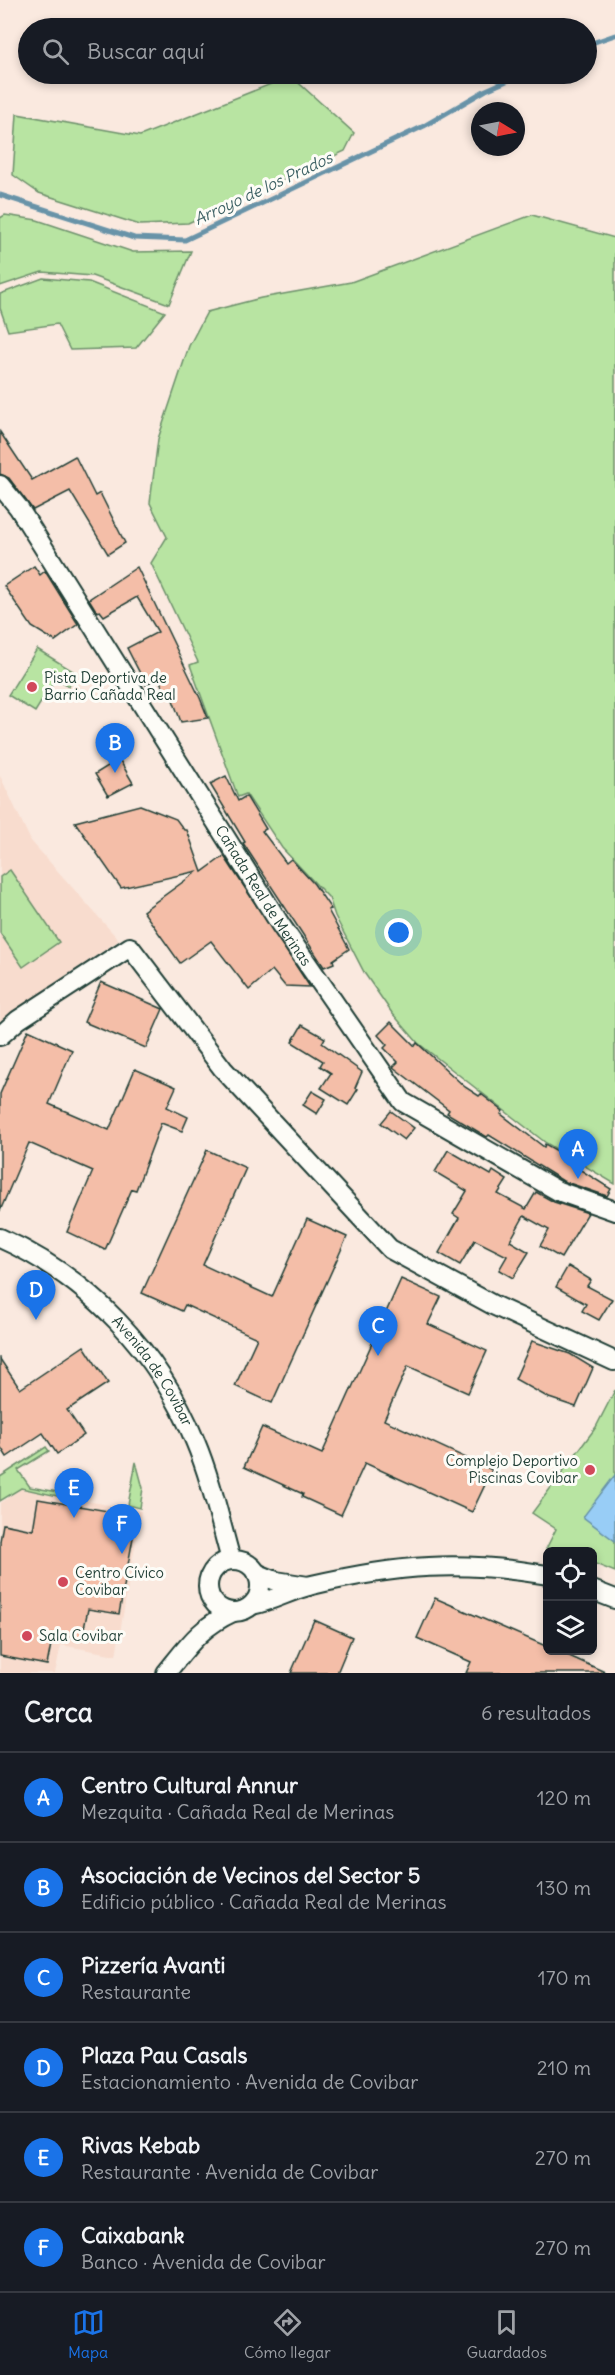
<!DOCTYPE html>
<html lang="es">
<meta charset="utf-8">
<style>
body{margin:0;font-family:Delius,sans-serif;background:#242831;color:#f1f3f6}
.controls{position:absolute;right:18px;bottom:18px;display:grid;overflow:hidden;border-radius:9px;box-shadow:0 3px 9px #0003}
.controls button{width:54px;height:54px;display:grid;place-items:center;padding:0;border:0;border-bottom:2px solid #363941;background:#171b24;color:#f1f3f6;font:30px sans-serif}
.compass{position:absolute;left:471px;top:102px;width:54px;height:54px;border-radius:50%;background:#171b24;box-shadow:0 3px 9px #0003;rotate:100deg}
.you{position:absolute;left:399px;top:933px;width:21px;height:21px;margin:-15px;border:4px solid #fff;border-radius:50%;background:#1a73e8;box-shadow:0 0 0 9px #1a73e833}
.badge{display:grid;place-items:center;width:39px;height:39px;border-radius:50%;background:#1a73e8;color:#fff;font-size:20px;font-weight:700}
.pin{position:absolute;translate:-50% -50px;filter:drop-shadow(0 2px 3px #0008)}
.pin::after{content:'';position:absolute;top:32px;width:21px;height:18px;background:inherit;clip-path:polygon(0 0,100% 0,50% 100%)}
.list{margin:0;padding:0;list-style:none}
h2{display:flex;justify-content:space-between;align-items:center;height:78px;margin:0;padding:0 24px;font-size:26px}
h2 small{font-size:20px;font-weight:400;color:#9ea1a6}
.list li{display:grid;grid-template-columns:39px 1fr auto;gap:18px;align-items:center;box-sizing:border-box;height:90px;padding:0 24px;border-top:2px solid #363941}
.list b{display:block;font-size:22px;white-space:nowrap}
.list p{margin:0;font-size:20px;white-space:nowrap;color:#9ea1a6}
.list em{font-size:20px;font-style:normal;color:#9ea1a6}
.icon{flex:none;width:33px;height:33px;fill:none;stroke:currentColor;stroke-width:2;stroke-linecap:round;stroke-linejoin:round}
.map{position:relative;flex:none;width:615px;height:1673px;overflow:hidden}
.search{position:absolute;background:#171b24;box-shadow:0 3px 9px #0003;left:18px;right:18px;top:18px;height:66px;display:flex;align-items:center;gap:15px;box-sizing:border-box;padding:0 21px;border-radius:33px;color:#9ea1a6;font-size:22px}
.sheet{height:618px;background:#171b24}
nav{display:flex;justify-content:space-around;align-items:center;box-sizing:border-box;height:84px;border-top:2px solid #363941;background:#171b24;font-size:16px;color:#9ea1a6}
nav a{display:grid;justify-items:center;gap:3px}
nav .on{color:#1a73e8}
.map>svg:first-child{display:block}
.built{fill:#f8dcce}
.green{fill:#b8e4a2;stroke:#6c906b;stroke-width:1.5}
.water{fill:#98cdf6;stroke:#6893a8;stroke-width:1.5}
.lines{fill:none;stroke-linecap:round;stroke-linejoin:round}
.stream{stroke:#6893a8;stroke-width:5}
.building{fill:#f4bea8;stroke:#1f3d34;stroke-width:1.5}
.minor-casing{stroke:#1f3d34;stroke-width:22}
.minor{stroke:#fdfcf7;stroke-width:18}
.poi-dot{fill:#d1495b;stroke:#fdfcf7;stroke-width:2}
.labels{text-anchor:middle;stroke-width:6;stroke-linejoin:round;paint-order:stroke}
.poi-label{font-size:15px;fill:#1f3d34;stroke:#fdfcf7;text-anchor:start}
.street-label{font-size:15px;fill:#1f3d34;stroke:#fdfcf7}
.water-label{font-size:16px;font-style:italic;fill:#3d6164;stroke:#fdfcf7}
</style>
<div class="map">
<svg width="615" height="1673" viewBox="0 0 615 1673">
<rect width="100%" height="100%" fill="#fae9df"/>
<filter id="ink" filterUnits="userSpaceOnUse"><feTurbulence type="fractalNoise" baseFrequency=".0167" numOctaves="2"/><feDisplacementMap in="SourceGraphic" scale="12" xChannelSelector="R" yChannelSelector="G"/><feConvolveMatrix kernelMatrix="1 2 1 2 8 2 1 2 1" color-interpolation-filters="sRGB"/></filter>
<g filter="url(#ink)">
<!-- built -->
<g class="built">
<path d="M0,776l31,65 88,99 -95,64 -24,20z"/>
<path d="M21,1489l120,22 -25,144 -55,-10 -6,28h-55v-170z"/>
</g>
<!-- green -->
<g class="green">
<path d="M291,76l63,57 -9,18 -157,72 -48,2 -101,-32 -26,-18 4,-61 123,22z"/>
<path d="M5,215l32,5 96,32 58,-1 -22,53 -77,-28 -50,-4 -42,14v-68z"/>
<path d="M532,215l83,23v946l-69,-41 -128,-100 -26,-30 -27,-39 -30,-58 -6,-18 -47,-50 -36,-54 -8,3 -48,-132 8,-3 -47,-99 16,-26 -17,-34 8,-64 31,-93 18,-34 54,-14 90,-16z"/>
<path d="M43,278l46,4 76,30 -29,36 -66,2 -13,-26 -49,7 -8,-23v-14z"/>
<path d="M37,649l39,24 -7,13 -13,-8 -21,34 -27,-17z"/>
<path d="M10,870l49,72 -36,25 -23,-34v-56z"/>
<path d="M615,1390v182l-22,-9 -1,-11 -46,-3 10,-20 -24,-16 64,-86z"/>
<path d="M46,1447l3,4 -31,19 12,17 39,7 11,-16 5,7 -14,14 -50,-11 -21,13v-24z"/>
<path d="M136,1462l7,26 -3,20 -12,-3z"/>
</g>
<!-- water -->
<path class="water" d="M615,1475v66l-32,-24z"/>
<g class="lines">
<!-- stream -->
<g class="stream">
<path d="M586,45l29,-10"/>
<path d="M0,195l134,43 51,2 239,-114 62,-36 37,-16"/>
</g>
</g>
<!-- building -->
<g class="building">
<path d="M0,432l32,48 43,-24 20,40 5,-3 25,50 -17,11 -38,-63 -37,19 -24,-32 -9,-4z"/>
<path d="M34,566l6,9 5,-4 33,53 -23,17 -23,-14 -28,-41z"/>
<path d="M137,567l63,131 8,20 -27,4 -12,-33 -5,2 -5,-13 -13,7 -19,-37 31,-16 -21,-35 -33,19 -4,-5 -3,1 -8,-13z"/>
<path d="M119,759l14,24 -25,13 -13,-22z"/>
<path d="M226,776l12,25 8,-5 20,33 -4,2 24,32 5,-4 23,25 17,25 -3,1 21,39 -16,11 1,3 -10,4 -81,-124 2,-1 -35,-58z"/>
<path d="M140,805l36,14 8,11h3l15,42 22,-16 86,131 -25,-1 -13,-16 -23,20 -38,-49 -31,22 -37,-52 55,-40 -77,17 -46,-66z"/>
<path d="M101,982l62,27 -17,39 -62,-26z"/>
<path d="M391,1022l24,24 2,-3 48,44 14,9 2,-2 22,17 -2,3 43,33 1,-3 28,16 -2,4 40,25 -4,7 -44,-15 -74,-46 -2,2 -40,-24 2,-3 -56,-43 5,-5 -14,-14 3,-3 -9,-10z"/>
<path d="M302,1025l23,13 -3,5 40,29 -7,16 3,1 -10,16 -27,-17 10,-15 -11,-7 3,-5 -31,-19z"/>
<path d="M28,1030l44,20 -23,54 60,26 26,-61 41,18 -9,20 21,10 -6,14 -21,-8 -25,67 -4,-1 -27,61 -38,-18 26,-61 -64,-28 -29,68v-117z"/>
<path d="M312,1091l14,8 -9,15 -14,-9z"/>
<path d="M391,1111l23,17 -10,12 -23,-17z"/>
<path d="M207,1150l39,18 -43,97 69,32 35,-78 40,18 -75,166 -37,-17 22,-48 -72,-33 -3,6 -40,-18z"/>
<path d="M448,1150l43,25 2,-4 14,9 -9,14 28,15 10,-17 18,10 34,11 -27,45 -21,-12 9,-16 -25,-14 -14,25 19,11 -16,26 -14,-8 8,-14 -32,-16 -15,25 -21,-12 20,-35 -6,-4 14,-23 -32,-19z"/>
<path d="M568,1266l23,14 -4,6 25,13 -13,21 -17,-9 4,-7 -30,-17z"/>
<path d="M401,1279l40,18 -13,27 59,27 -19,42 -60,-27 -24,54 108,50 -20,42 -107,-49 -24,52 -39,-18 1,-3 -59,-27 18,-40 60,27z"/>
<path d="M532,1341l38,13 23,14 -17,39 -27,-9 -34,-19z"/>
<path d="M84,1346l24,37 -41,27 17,25 -27,19 -14,-21 -36,24 -7,-11v-87l20,30z"/>
<path d="M38,1499l99,17 -18,98 -31,-5 -6,29 -29,-4 -6,31 -47,-9v-115l3,-17 30,6z"/>
<path d="M435,1598l113,49v3h8l51,23h-141l5,-11 -54,-24z"/>
<path d="M314,1620l38,17 -15,36h-46z"/>
</g>
<g class="lines">
<defs>
<g id="minor">
<path id="s1" d="M0,485l18,22 262,417 123,178 155,89 57,20"/>
<path d="M0,1036l18,-16 112,-73 93,122 167,180 103,56 121,56"/>
<path id="s2" d="M0,1238c88,39 159,114 195,203 16,38 25,80 36,119"/>
<circle cx="234" cy="1586" r="26"/>
<path d="M256,1573l20,8 32,5"/>
<path d="M592,1590l23,9"/>
<path d="M252,1605c21,-4 39,-15 60,-20 85,-20 149,-25 236,-10"/>
<path d="M166,1673c22,-27 34,-46 67,-61"/>
</g>
</defs>
<!-- minor casing -->
<use href="#minor" class="minor-casing"/>
<!-- minor -->
<use href="#minor" class="minor"/>
</g>
</g>
<!-- markers -->
<g class="poi-dot">
<circle cx="32" cy="687" r="6"/>
<circle cx="590" cy="1470" r="6"/>
<circle cx="63" cy="1582" r="6"/>
<circle cx="27" cy="1636" r="6"/>
</g>
<g class="labels">
<!-- poi labels -->
<g class="poi-label">
<text x="44" y="683">Pista Deportiva de<tspan x="44" dy="17">Barrio Cañada Real</tspan></text>
<text x="578" y="1466" text-anchor="end">Complejo Deportivo<tspan x="578" dy="17">Piscinas Covibar</tspan></text>
<text x="75" y="1578">Centro Cívico<tspan x="75" dy="17">Covibar</tspan></text>
<text x="39" y="1641">Sala Covibar</text>
</g>
<!-- street labels -->
<g class="street-label">
<text dy="5" stroke="none"><textPath href="#s1" startOffset="488">Cañada Real de Merinas</textPath></text>
<text dy="5" stroke="none"><textPath href="#s2" startOffset="206">Avenida de Covibar</textPath></text>
</g>
<!-- water labels -->
<g class="water-label">
<text transform="translate(263 188) rotate(-25)" y="6">Arroyo de los Prados</text>
</g>
</g>
</svg>
<div class="controls">
<button><svg class="icon" aria-label="locate" viewBox="0 0 24 24"><circle cx="12" cy="12" r="6"/><path d="M12 2v4M12 18v4M2 12h4M18 12h4"/></svg></button>
<button><svg class="icon" aria-label="layers" viewBox="0 0 24 24"><path d="M12 4l9 5-9 5-9-5zM3 14l9 5 9-5"/></svg></button>
</div>
<svg class="compass" viewBox="-18 -18 36 36"><path d="M0-13l5 13h-10z" fill="#e53935"/><path d="M0 13l5-13h-10z" fill="#9ea1a6"/></svg>
<div class="you"></div>
<div class="pin badge" style="left:578px;top:1179px">A</div>
<div class="pin badge" style="left:115px;top:773px">B</div>
<div class="pin badge" style="left:378px;top:1356px">C</div>
<div class="pin badge" style="left:36px;top:1320px">D</div>
<div class="pin badge" style="left:74px;top:1518px">E</div>
<div class="pin badge" style="left:122px;top:1554px">F</div>
<div class="search"><svg class="icon" aria-label="search" viewBox="0 0 24 24"><circle cx="10" cy="10" r="6"/><path d="M15 15l6 6"/></svg>Buscar aquí</div>
</div>
<section class="sheet">
<h2>Cerca<small>6 resultados</small></h2>
<ul class="list">
<li><span class="badge">A</span><div><b>Centro Cultural Annur</b><p>Mezquita · Cañada Real de Merinas</p></div><em>120 m</em></li>
<li><span class="badge">B</span><div><b>Asociación de Vecinos del Sector 5</b><p>Edificio público · Cañada Real de Merinas</p></div><em>130 m</em></li>
<li><span class="badge">C</span><div><b>Pizzería Avanti</b><p>Restaurante</p></div><em>170 m</em></li>
<li><span class="badge">D</span><div><b>Plaza Pau Casals</b><p>Estacionamiento · Avenida de Covibar</p></div><em>210 m</em></li>
<li><span class="badge">E</span><div><b>Rivas Kebab</b><p>Restaurante · Avenida de Covibar</p></div><em>270 m</em></li>
<li><span class="badge">F</span><div><b>Caixabank</b><p>Banco · Avenida de Covibar</p></div><em>270 m</em></li>
</ul>
</section>
<nav>
<a class="on"><svg class="icon" aria-label="map" viewBox="0 0 24 24"><path d="M3 6l6-2 6 2 6-2v14l-6 2-6-2-6 2zM9 4v14M15 6v14"/></svg>Mapa</a>
<a><svg class="icon" aria-label="directions" viewBox="0 0 24 24"><path d="M12 3l9 9-9 9-9-9zM9 14v-3h6M13 9l2 2-2 2"/></svg>Cómo llegar</a>
<a><svg class="icon" aria-label="saved" viewBox="0 0 24 24"><path d="M7 4h10v16l-5-4-5 4z"/></svg>Guardados</a>
</nav>
